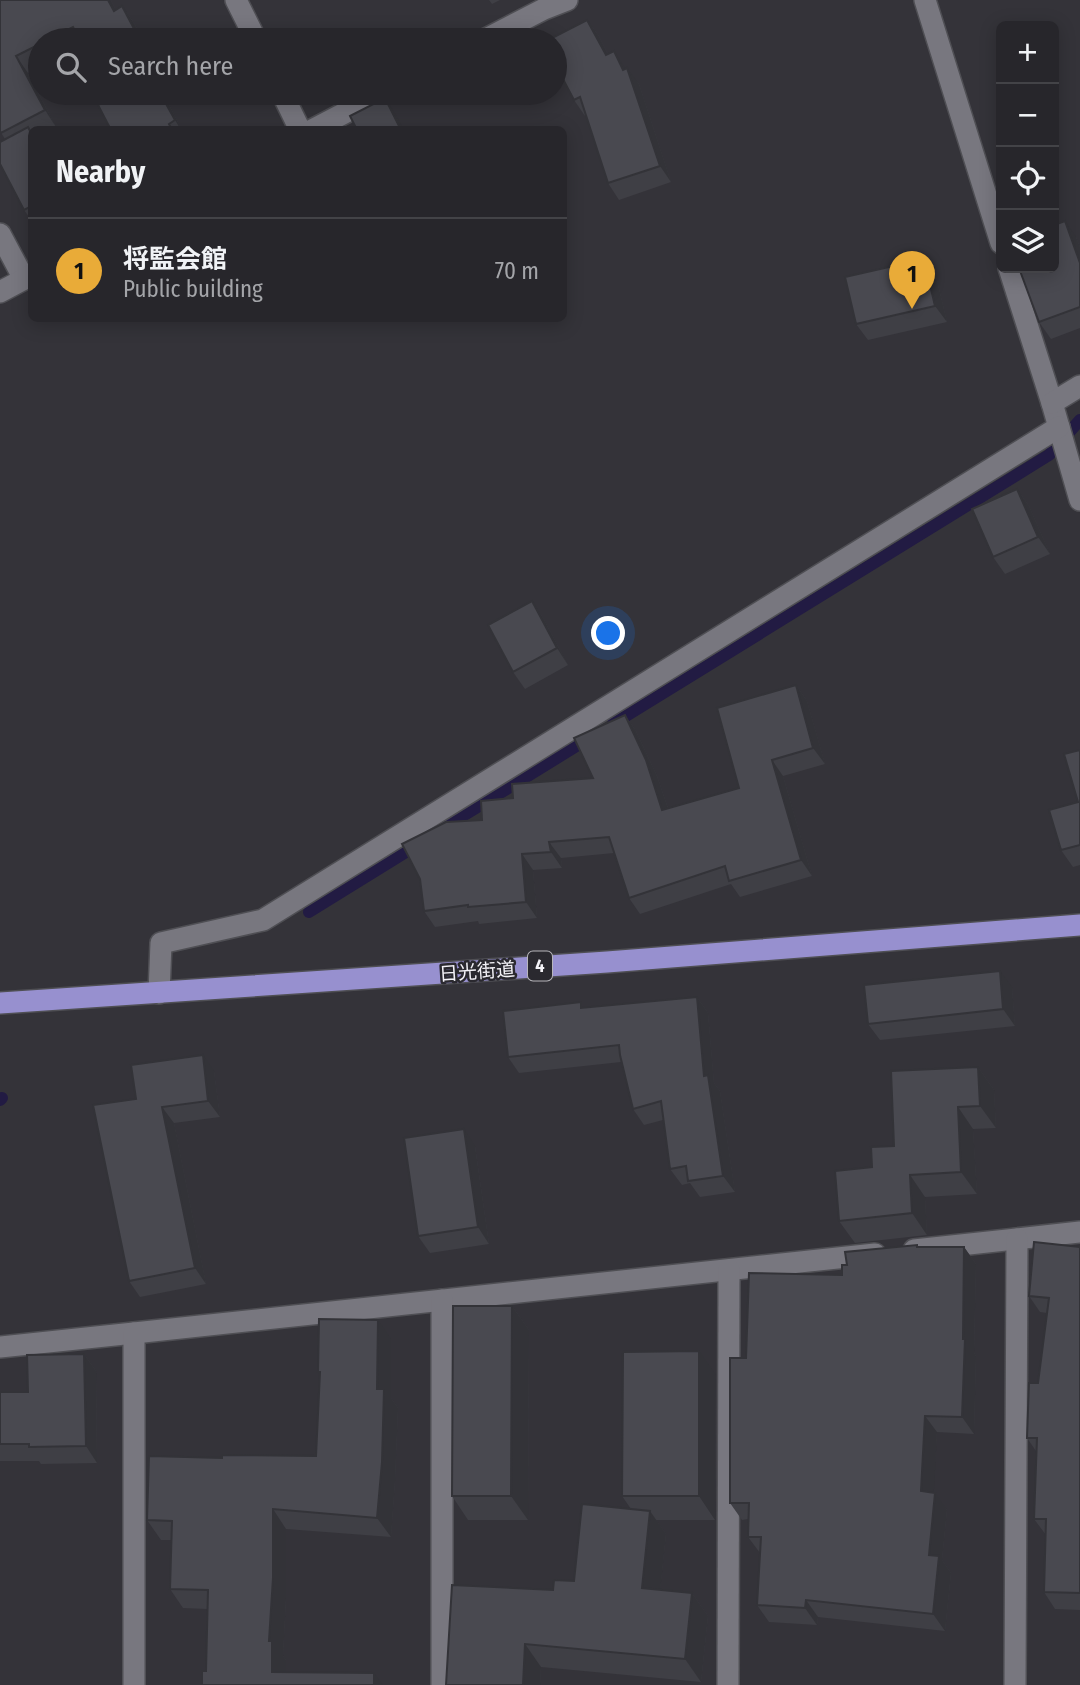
<!DOCTYPE html>
<meta charset="utf-8">
<style>
body{margin:0;font-family:"Fira Sans Condensed","Noto Sans JP",sans-serif;background:#2f2e33;color:#f1f3f6}
.controls{position:absolute;right:21px;top:21px;display:grid;overflow:hidden;border-radius:10px;box-shadow:0 4px 18px #0003}
.controls button{width:63px;height:63px;display:grid;place-items:center;padding:0;border:0;border-bottom:2px solid #434347;background:#27262b;color:#f1f3f6;font:35px sans-serif}
.you{position:absolute;left:609px;top:634px;width:24px;height:24px;margin:-18px;border:5px solid #fff;border-radius:50%;background:#1a73e8;box-shadow:0 0 0 10px #1a73e833}
.badge{display:grid;place-items:center;width:46px;height:46px;border-radius:50%;background:#e9ab38;color:#111;font-size:23px;font-weight:700}
.pin{position:absolute;translate:-50% -58px;filter:drop-shadow(0 2px 4px #0008)}
.pin::after{content:'';position:absolute;top:37px;width:24px;height:21px;background:inherit;clip-path:polygon(0 0,100% 0,50% 100%)}
.list{margin:0;padding:0;list-style:none}
h2{display:flex;justify-content:space-between;align-items:center;height:91px;margin:0;padding:0 28px;font-size:30px}
h2 small{font-size:23px;font-weight:400;color:#a4a5a9}
.list li{display:grid;grid-template-columns:46px 1fr auto;gap:21px;align-items:center;box-sizing:border-box;height:105px;padding:0 28px;border-top:2px solid #434347}
.list b{display:block;font-size:26px;white-space:nowrap}
.list p{margin:0;font-size:23px;white-space:nowrap;color:#a4a5a9}
.list em{font-size:23px;font-style:normal;color:#a4a5a9}
.icon{flex:none;width:38px;height:38px;fill:none;stroke:currentColor;stroke-width:2;stroke-linecap:round;stroke-linejoin:round}
.map{position:relative;flex:none;width:1080px;height:1685px;overflow:hidden}
.search{position:absolute;background:#27262b;box-shadow:0 4px 18px #0003;left:28px;top:28px;width:539px;height:77px;display:flex;align-items:center;gap:18px;box-sizing:border-box;padding:0 24px;border-radius:38px;color:#a4a5a9;font-size:26px}
.panel{position:absolute;background:#27262b;box-shadow:0 4px 18px #0003;left:28px;top:126px;width:539px;height:196px;border-radius:10px}
.map>svg:first-child{display:block}
.lines{fill:none;stroke-linecap:round;stroke-linejoin:round}
.stream{stroke:#221b43;stroke-width:12}
.minor-casing{stroke:#4f4f54;stroke-width:24}
.trunk-casing{stroke:#4f4f54;stroke-width:24}
.minor{stroke:#78777f;stroke-width:21}
.trunk{stroke:#9790cf;stroke-width:21}
.wall{fill:#3f3f45}
.shaded-wall{fill:#333338}
.building{fill:#494950;stroke:#333338;stroke-width:2}
.labels{text-anchor:middle;stroke-width:5;stroke-linejoin:round;paint-order:stroke}
.shield{fill:#2a292f;stroke:#b7b6bb;stroke-width:2}
.shield-label{font-size:18px;font-weight:bold;fill:#f3f2f7}
.street-label{font-size:19px;fill:#f3f2f7;stroke:#2a292f}
</style>
<div class="map">
<svg width="1080" height="1685" viewBox="0 0 1080 1685">
<rect width="100%" height="100%" fill="#343339"/>
<g class="lines">
<!-- stream -->
<g class="stream">
<path d="M613,724l436,-269 31,-35"/>
<path d="M440,830l151,-93"/>
<path d="M309,912l110,-68"/>
<path d="M0,1100l2,-2"/>
</g>
<defs>
<g id="minor">
<path d="M236,0l20,40"/>
<path d="M925,0l76,243"/>
<path d="M484,40l60,-31 23,-9"/>
<path d="M282,93l18,37"/>
<path d="M312,130l71,-37"/>
<path d="M0,234l24,45"/>
<path d="M1009,268l43,135 28,97"/>
<path d="M0,292l32,-17"/>
<path d="M1052,403l28,-17"/>
<path d="M159,993l2,-50 102,-23 796,-493"/>
<path d="M914,1250l166,-18"/>
<path d="M0,1347l134,-14"/>
<path d="M134,1685v-352l741,-79"/>
<path d="M442,1685v-385"/>
<path d="M728,1685l1,-415"/>
<path d="M1015,1685l2,-446"/>
</g>
<path id="trunk" d="M0,1003l607,-41 473,-37"/>
</defs>
<!-- minor casing -->
<use href="#minor" class="minor-casing"/>
<!-- trunk casing -->
<use href="#trunk" class="trunk-casing"/>
<!-- minor -->
<use href="#minor" class="minor"/>
<!-- trunk -->
<use href="#trunk" class="trunk"/>
</g>
<!-- wall -->
<g class="wall">
<path d="M0,0h111l5,10 6,-4 12,17 9,17h-103v27l-12,6 28,54 -5,3h-19v91l-8,-11 -19,-71 -5,-8z"/>
<path d="M489,0h11l-8,4z"/>
<path d="M587,20l12,16 9,18 18,15 13,15 32,98 -52,18 -11,-17 -22,-67h-1l-11,-16z"/>
<path d="M107,93h56l19,37h-71l-1,-31z"/>
<path d="M1076,237l4,10v81l-29,11 -12,-17z"/>
<path d="M924,259l12,17 11,46 -79,18 -12,-16z"/>
<path d="M1017,489l12,17 21,48 -45,20 -12,-17z"/>
<path d="M532,601l11,17 25,47 -43,24 -12,-17z"/>
<path d="M796,685l11,16 18,63 -42,12 29,100 -72,21 -9,-13 -91,30 -11,-16 -15,-45 -53,5 1,10 -29,2 4,48 -58,6 -1,-3 -43,6 -11,-16 58,-91 31,-22 80,-20 32,-63 11,16 21,45 11,32 71,-20z"/>
<path d="M1080,750v115l-7,2 -12,-17 17,-48z"/>
<path d="M1012,987l3,39 -135,14 -12,-16z"/>
<path d="M697,997l11,16 6,70 6,8 15,101 -35,5 -10,-14 -8,2 -12,-16 -7,-49 -19,5 -11,-16 -12,-47 -102,11 -11,-16 76,-49z"/>
<path d="M978,1067l16,23 2,38 -23,1 4,65 -52,3 2,38 -72,8 -16,-22 55,-75z"/>
<path d="M214,1071l6,46 -46,6 32,161 -66,13 -11,-16 7,-182z"/>
<path d="M475,1146l14,98 -59,9 -12,-17z"/>
<path d="M919,1247h45l12,17 -2,89 2,3 -2,78 -37,-2 -4,61 14,17 -5,50 9,13 -6,58 -127,-14 -1,8 -48,-3 -12,-17 3,-52 -12,-16v-18l-6,1 -12,-17 16,-145 96,-83 5,-10z"/>
<path d="M1080,1247v363l-25,-1 -11,-17 2,-57 -12,-16 2,-68 -9,-13 11,-55 9,-70 -7,-1 -11,-16z"/>
<path d="M512,1306l17,24 -1,190h-60l-16,-24z"/>
<path d="M391,1339v59l7,10 -3,73 -4,56 -105,-8v69l-3,58 3,4v12l-80,-1 1,-62 -24,-1 -13,-19 2,-49h-11l-14,-20 75,-62 94,-2 4,-81 -2,-3z"/>
<path d="M84,1354l12,17 1,92 -56,1 -2,-3h-39v-69h28z"/>
<path d="M716,1375l-1,145h-59l10,14 -6,56 32,3 16,23 -7,66 -160,-15 -1,18h-94l107,-95 21,-9 57,-72 -9,-13z"/>
</g>
<!-- shaded-wall -->
<g class="shaded-wall">
<path d="M108,0h3l14,28 -11,-17z"/>
<path d="M122,6l12,17 9,17h-3z"/>
<path d="M587,20l12,16 18,36 -11,-17z"/>
<path d="M614,51l11,17 6,12 -4,-12 12,16 32,98 -11,-16 -37,-96z"/>
<path d="M16,56l12,17 28,54 -11,-17z"/>
<path d="M160,93h3l19,37h-1l-6,-10z"/>
<path d="M385,98l11,17 8,15h-3z"/>
<path d="M1065,221l11,16 4,10v16z"/>
<path d="M924,259l12,17 11,46 -12,-16z"/>
<path d="M1017,489l12,17 21,48 -12,-17z"/>
<path d="M532,601l11,17 25,47 -11,-17z"/>
<path d="M796,685l11,16 18,63 -12,-16z"/>
<path d="M625,715l11,16 21,45 17,50 -12,-16z"/>
<path d="M772,760l11,16 29,100 -11,-16z"/>
<path d="M549,842l12,16 1,10 -11,-16z"/>
<path d="M522,854l11,16 4,48 -11,-16z"/>
<path d="M1000,971l12,16 3,39 -12,-17z"/>
<path d="M697,997l11,16 6,70 6,8 15,101 -12,-16 -19,-100z"/>
<path d="M203,1055l11,16 6,46 -12,-16z"/>
<path d="M978,1067l16,23 2,38 -16,-22z"/>
<path d="M162,1107l12,16 32,161 -11,-16z"/>
<path d="M958,1107l15,22 4,65 -16,-22z"/>
<path d="M464,1129l11,17 14,98 -11,-17z"/>
<path d="M910,1175l15,22 2,38 -15,-22z"/>
<path d="M964,1247l12,17 -2,89 2,3 -2,78 -12,-17z"/>
<path d="M512,1306l17,24 -1,190 -17,-24z"/>
<path d="M378,1320l13,19v59l7,10 -3,73 -4,56 -14,-19z"/>
<path d="M699,1351l17,24 -1,145 -16,-24z"/>
<path d="M84,1354l12,17 1,92 -11,-17z"/>
<path d="M925,1416l12,16 -4,76 -12,-17z"/>
<path d="M935,1493l12,17 -5,50 9,13 -6,58 -12,-17 -4,-59z"/>
<path d="M273,1509l13,20v69l-3,58 3,4v25l-14,-13 -3,-31z"/>
<path d="M650,1511l16,23 -8,77 -16,-23z"/>
<path d="M692,1593l16,23 -7,66 -16,-23z"/>
<path d="M806,1600l12,17 -1,8 -12,-17z"/>
<path d="M525,1644l16,23 -1,18h-17z"/>
<path d="M374,1673l9,12h-9z"/>
</g>
<!-- building -->
<g class="building">
<path d="M0,0h108l6,11 8,-5 18,34h-60l-7,-13 -26,13h-7v4l-24,12 29,54 -44,23 -1,-2z"/>
<path d="M587,20l19,35 8,-4 9,19 4,-2 33,98 -52,17 -28,-86 -6,3 -19,-36v-24h-7z"/>
<path d="M107,93h53l15,27 -6,4 3,6h-61l-13,-25 12,-6z"/>
<path d="M385,98l16,32h-44l-7,-14z"/>
<path d="M28,127l4,8v71l-8,4 -24,-46v-22z"/>
<path d="M1065,221l15,42v44l-41,15 -20,-54h35v-43z"/>
<path d="M924,259l11,47 -79,18 -11,-47z"/>
<path d="M1017,489l21,48 -45,20 -21,-48z"/>
<path d="M532,601l25,47 -44,24 -25,-47z"/>
<path d="M796,685l17,63 -41,12 29,100 -72,21 -4,-15 -96,32 -20,-61 -60,5 2,10 -29,2 4,48 -58,5v-2l-44,6 -4,-32 -18,-35 44,-22 36,-2 -1,-19 32,-3 -1,-14 81,-6 -19,-40 51,-23 21,45 16,50 77,-22 -22,-80z"/>
<path d="M1080,750v95l-19,5 -12,-40 29,-8 -14,-48z"/>
<path d="M1000,971l3,38 -135,15 -4,-39z"/>
<path d="M697,997l7,79 4,-1 15,101 -35,5 -2,-15 -16,3 -9,-68 -28,8 -13,-54 -1,-10 -111,12 -5,-46 78,-9v6z"/>
<path d="M203,1055l5,46 -46,6 33,161 -66,13 -36,-176 43,-6 -5,-34z"/>
<path d="M978,1067l2,39 -22,1 3,65 -51,3 2,38 -73,8 -4,-50 37,-4 -1,-20 23,-1 -3,-75z"/>
<path d="M464,1129l14,98 -60,9 -14,-98z"/>
<path d="M1034,1242l46,5v346l-36,-1 2,-73h-12l3,-81h-10l2,-55h9l11,-85 -20,-2z"/>
<path d="M917,1245v2h47l-1,92h2l-3,78 -37,-1 -4,75 14,2 -6,62 10,1 -6,58 -127,-14 -1,8 -48,-3 4,-68h-13l1,-34h-19v-145h16l3,-85 93,2v-10h5l-2,-13z"/>
<path d="M453,1306h59l-1,190h-59z"/>
<path d="M319,1319l59,1 -1,69h7l-2,73 -5,56 -104,-9v69l-4,63h3v31l102,1v12h-172v-14h4l2,-81 -38,-1 2,-68 -25,-1 2,-64 73,2v-3l94,1 4,-84h-2z"/>
<path d="M699,1351v145h-77l1,-144z"/>
<path d="M84,1354l2,92 -57,1v-3h-29v-52h28l-1,-37z"/>
<path d="M582,1504l68,7 -8,77 50,5 -7,66 -160,-15 -2,41h-77l6,-100 101,5 1,-10 20,1z"/>
</g>
<g class="labels">
<!-- shield labels -->
<rect class="shield" x="528" y="951.5" width="24" height="29" rx="5"/>
<g class="shield-label">
<text x="540" y="972">4</text>
</g>
<!-- street labels -->
<g class="street-label">
<text transform="translate(477 971) rotate(-4)" y="7">日光街道</text>
</g>
</g>
</svg>
<div class="controls">
<button>+</button>
<button>−</button>
<button><svg class="icon" aria-label="locate" viewBox="0 0 24 24"><circle cx="12" cy="12" r="6"/><path d="M12 2v4M12 18v4M2 12h4M18 12h4"/></svg></button>
<button><svg class="icon" aria-label="layers" viewBox="0 0 24 24"><path d="M12 4l9 5-9 5-9-5zM3 14l9 5 9-5"/></svg></button>
</div>
<div class="you"></div>
<div class="pin badge" style="left:912px;top:309px">1</div>
<div class="search"><svg class="icon" aria-label="search" viewBox="0 0 24 24"><circle cx="10" cy="10" r="6"/><path d="M15 15l6 6"/></svg>Search here</div>
<section class="panel">
<h2>Nearby<small></small></h2>
<ul class="list">
<li><span class="badge">1</span><div><b>将監会館</b><p>Public building</p></div><em>70 m</em></li>
</ul>
</section>
</div>
